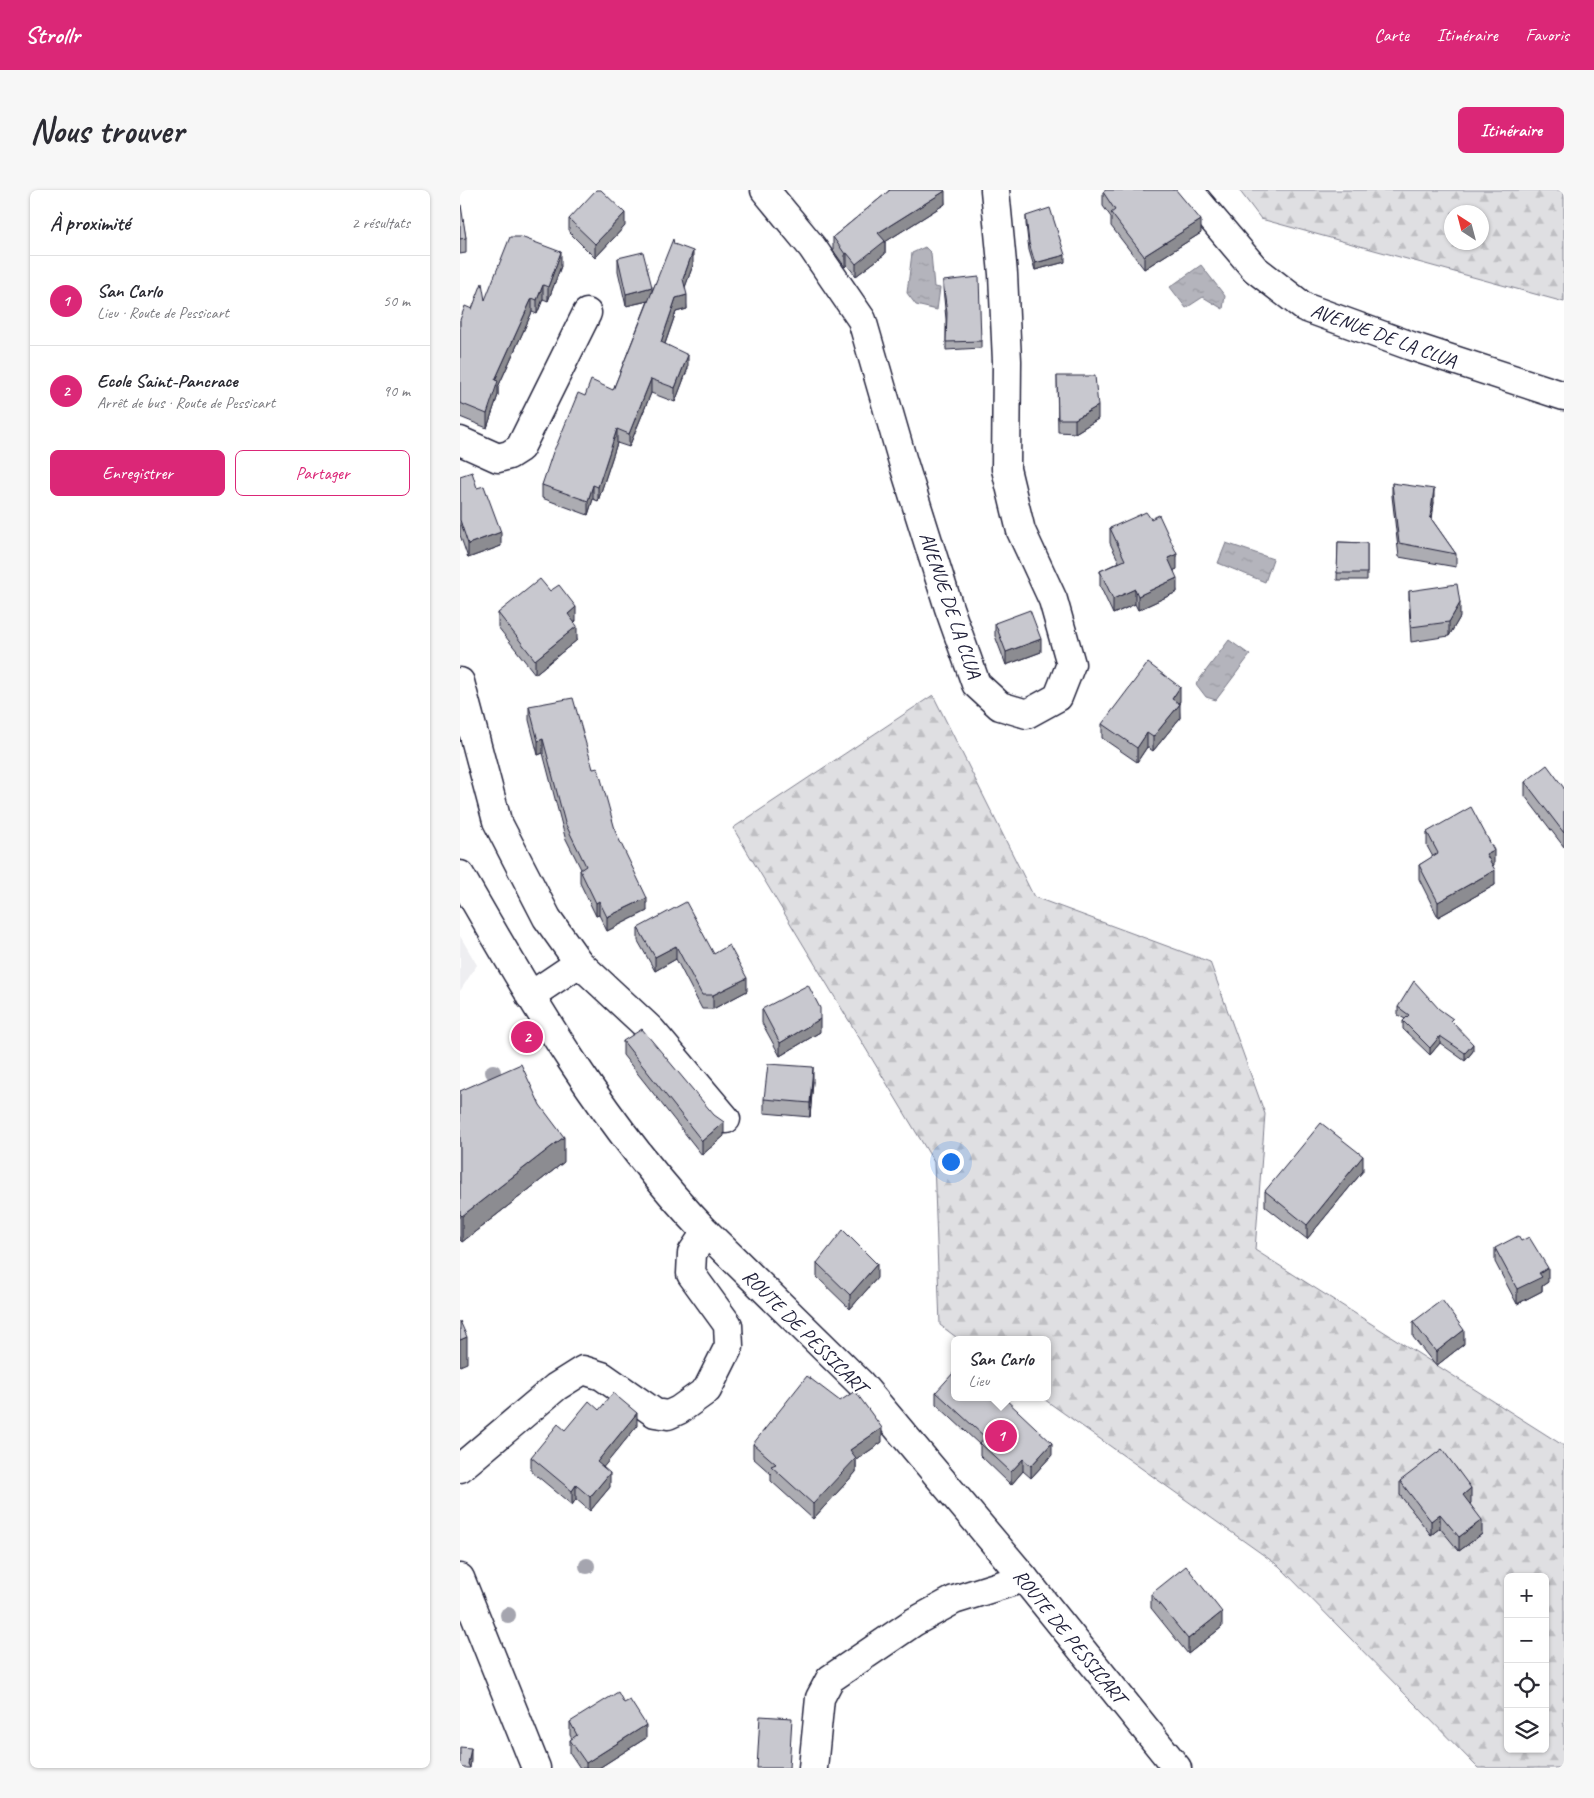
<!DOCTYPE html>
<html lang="fr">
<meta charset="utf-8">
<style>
body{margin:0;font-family:Caveat,sans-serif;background:#f7f7f7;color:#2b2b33}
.controls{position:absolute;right:15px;bottom:15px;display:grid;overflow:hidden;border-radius:8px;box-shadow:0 1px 4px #0004}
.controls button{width:45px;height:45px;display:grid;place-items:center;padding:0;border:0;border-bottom:1px solid #e1e1e2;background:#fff;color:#2b2b33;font:25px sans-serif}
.compass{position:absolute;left:984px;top:15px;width:45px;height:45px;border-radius:50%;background:#fff;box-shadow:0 1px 4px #0004;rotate:324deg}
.you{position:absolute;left:490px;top:971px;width:18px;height:18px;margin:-12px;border:4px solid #fff;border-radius:50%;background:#1a73e8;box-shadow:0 0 0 8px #1a73e833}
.badge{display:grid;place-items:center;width:32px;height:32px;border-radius:50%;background:#db2777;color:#fff;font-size:16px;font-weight:700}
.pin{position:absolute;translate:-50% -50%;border:2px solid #fff;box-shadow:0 1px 5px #0006}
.popup{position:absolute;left:491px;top:1146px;width:100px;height:65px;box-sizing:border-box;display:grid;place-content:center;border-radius:8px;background:#fff;filter:drop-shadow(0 1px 4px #0005);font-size:16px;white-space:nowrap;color:#7c7c81}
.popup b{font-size:19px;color:#2b2b33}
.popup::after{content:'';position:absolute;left:50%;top:100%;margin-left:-10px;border:10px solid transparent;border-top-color:#fff}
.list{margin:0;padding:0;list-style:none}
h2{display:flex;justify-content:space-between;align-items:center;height:65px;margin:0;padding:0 20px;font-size:21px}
h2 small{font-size:16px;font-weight:400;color:#7c7c81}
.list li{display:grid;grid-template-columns:32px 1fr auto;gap:15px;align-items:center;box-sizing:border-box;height:90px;padding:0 20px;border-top:1px solid #e1e1e2}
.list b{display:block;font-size:19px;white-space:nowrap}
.list p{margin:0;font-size:16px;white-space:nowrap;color:#7c7c81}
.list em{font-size:16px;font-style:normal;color:#7c7c81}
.actions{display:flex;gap:10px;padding:15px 20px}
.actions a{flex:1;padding:11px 0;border:1px solid #db2777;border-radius:8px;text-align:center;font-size:18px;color:#db2777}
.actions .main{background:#db2777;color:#fff}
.icon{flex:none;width:28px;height:28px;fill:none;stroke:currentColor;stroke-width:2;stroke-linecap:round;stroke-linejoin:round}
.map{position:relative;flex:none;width:1104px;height:1578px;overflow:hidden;border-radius:8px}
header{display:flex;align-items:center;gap:30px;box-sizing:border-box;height:70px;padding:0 25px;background:#db2777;color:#fff}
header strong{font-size:24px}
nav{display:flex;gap:28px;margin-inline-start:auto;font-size:18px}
.intro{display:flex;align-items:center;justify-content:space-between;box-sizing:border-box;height:120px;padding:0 30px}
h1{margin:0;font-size:35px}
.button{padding:12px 22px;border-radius:8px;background:#db2777;color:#fff;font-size:18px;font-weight:700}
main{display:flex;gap:30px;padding:0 30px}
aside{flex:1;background:#fff;border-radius:8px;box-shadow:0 1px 4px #0004}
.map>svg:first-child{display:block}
.built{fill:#eeeef1}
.forest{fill:url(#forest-firs);stroke:#80808e;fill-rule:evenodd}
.water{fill:url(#water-ripples);stroke:#7a7a88}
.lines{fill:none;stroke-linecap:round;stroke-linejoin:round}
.minor-casing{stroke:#22223b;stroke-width:31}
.minor{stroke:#fff;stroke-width:28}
.tree{fill:#a5a5af}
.wall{fill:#acacb2;stroke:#22223b}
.shaded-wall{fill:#8c8c91;stroke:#22223b}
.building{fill:#c8c8cf;stroke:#22223b}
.labels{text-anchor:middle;stroke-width:4;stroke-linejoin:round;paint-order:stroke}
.street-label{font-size:20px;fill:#22223b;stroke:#fff}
</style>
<header>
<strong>Strollr</strong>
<nav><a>Carte</a><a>Itinéraire</a><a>Favoris</a></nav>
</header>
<div class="intro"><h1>Nous trouver</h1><a class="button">Itinéraire</a></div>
<main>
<aside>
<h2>À proximité<small>2 résultats</small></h2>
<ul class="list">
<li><span class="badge">1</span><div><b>San Carlo</b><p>Lieu · Route de Pessicart</p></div><em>50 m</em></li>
<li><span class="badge">2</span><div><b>Ecole Saint-Pancrace</b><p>Arrêt de bus · Route de Pessicart</p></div><em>90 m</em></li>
</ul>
<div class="actions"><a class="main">Enregistrer</a><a>Partager</a></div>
</aside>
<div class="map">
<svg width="1104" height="1578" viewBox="0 0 1104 1578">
<defs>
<pattern id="forest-firs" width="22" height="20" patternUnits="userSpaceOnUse" patternTransform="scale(1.25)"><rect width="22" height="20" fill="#dfdfe2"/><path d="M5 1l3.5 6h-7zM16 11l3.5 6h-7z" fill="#bfbfc3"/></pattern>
<pattern id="water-ripples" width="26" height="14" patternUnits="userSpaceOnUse" patternTransform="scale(1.25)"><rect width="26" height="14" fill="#b4b4bc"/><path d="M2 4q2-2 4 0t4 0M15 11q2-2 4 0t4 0" fill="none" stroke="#9a9aa2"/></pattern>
</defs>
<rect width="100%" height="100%" fill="#fff"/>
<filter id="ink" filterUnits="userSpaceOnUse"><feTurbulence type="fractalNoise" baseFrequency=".02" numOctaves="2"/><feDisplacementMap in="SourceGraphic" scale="10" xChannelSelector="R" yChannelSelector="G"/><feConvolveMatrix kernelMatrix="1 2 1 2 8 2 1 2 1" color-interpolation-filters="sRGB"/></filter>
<g filter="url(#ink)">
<!-- built -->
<path class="built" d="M0,746l17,29 -17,26z"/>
<!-- forest -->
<g class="forest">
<path d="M779,0h325v112l-303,-83zM992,22h30v30h-30z"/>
<path d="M473,505l101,202 176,65 55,152 -10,136 309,196v322h-86l-199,-202 -238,-169h6v-57h-87l-20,-15 -6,-163 -201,-334zM1048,1387h37v172h-37z"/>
</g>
<!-- water -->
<g class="water">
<path d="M465,57l6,6 3,34 6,1 -3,22 -21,-5 -9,-12 5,-40z"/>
<path d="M741,75l24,31 -2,13 -20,-12 -17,11 -16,-21z"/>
<path d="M766,353l47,16 -8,23 -47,-19z"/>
<path d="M769,450l21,15 -34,45 -10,-3 -10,-13z"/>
</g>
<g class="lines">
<defs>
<g id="minor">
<path d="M305,0l47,57 50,73 41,142 46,146 27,76 24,22 27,8 31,-17 13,-33 -18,-64 -32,-69 -15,-62 1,-108 -4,-87 -8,-84"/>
<path d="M728,0l67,79 49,38 107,39 153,50"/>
<path d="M0,251l38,17 11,-3 11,-7 67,-135"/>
<path d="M0,492l37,139 50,97 32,45"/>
<path d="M0,685c72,126 145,252 246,357l154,151 164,195 153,190"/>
<path d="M70,806l49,-33 72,67 75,89"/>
<path d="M0,1278l96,-81 27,-17 19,6 53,37 13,2 11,-5 28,-20 22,-44 -1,-21 -37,-51 1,-21 14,-21"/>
<path d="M0,1388l76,190"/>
<path d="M353,1578l7,-70 10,-19 84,-57 40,-22 70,-22"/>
</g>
</defs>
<!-- minor casing -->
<use href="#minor" class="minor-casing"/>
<!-- minor -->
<use href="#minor" class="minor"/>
</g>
<!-- trees -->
<g class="tree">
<circle cx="33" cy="882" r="8"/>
<circle cx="127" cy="1376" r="8"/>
<circle cx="48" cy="1425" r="8"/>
</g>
<!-- wall -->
<g class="wall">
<path d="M429,0h55l1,14 -60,38v12l-29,22 -9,-11 -2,2 -12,-17v-13l56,-46z"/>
<path d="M643,2l98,41 -57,36 -33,-43v-9l-8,-11z"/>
<path d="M0,15l6,33v15l-6,1z"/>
<path d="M566,26l39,46 -30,8 -6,-20 -3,-26z"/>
<path d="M109,29l56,7 -30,32 -26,-26z"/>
<path d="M214,54l19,21 -8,22 2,22 -11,3 -11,32 23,24 -13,34 -24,-9 -22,54 -12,-4 -19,58 -5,-2 -5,16 -46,-17v-13l43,-89 28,-6 35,-89 -22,5 -8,-35v-13l34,33z"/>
<path d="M101,76l-13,35 -5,-2 -6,15 -5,-2 -34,75v8l-11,33 -27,-11v-97l12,-11 13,-9z"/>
<path d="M483,91l38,60v7l-35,2v-31l-3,-31z"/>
<path d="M597,186l41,43 -23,14 -17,-1z"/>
<path d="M0,286l41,70 -33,12 -8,-23z"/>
<path d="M932,293l42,19 -2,18 24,34v13l-57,-10 -7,-61z"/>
<path d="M650,338l67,41 -3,1 3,22 -39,18 -3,-6 -22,10 -13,-28v-15l19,-9 -9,-19z"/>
<path d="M878,352l29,1v37h-30z"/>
<path d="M90,401l26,30 -2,2 3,17 -42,34 -37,-47v-14z"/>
<path d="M949,401l51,26 -11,19 -38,6 -2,-37z"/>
<path d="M535,433l46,29 -35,13 -11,-29z"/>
<path d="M720,511l-1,2 1,15 -27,33 -6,-4 -10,15 -35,-24v-14z"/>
<path d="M69,516l64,63 23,64 31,78 -40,20 -8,-16 -3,1 -16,-33v-13l1,-1 -16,-32 -22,-84 -5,2 -9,-35z"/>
<path d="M1065,592l39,6v59l-39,-51z"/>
<path d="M967,642l67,33 -2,1 3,19 -57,32 -19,-38v-14l14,-8 -6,-11z"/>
<path d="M178,738l76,26 33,37 -34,18h-11l-26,-50 -21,12 -17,-30z"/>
<path d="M938,817l55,16 20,28 -8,10 -25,-18 -10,12 -27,-26v-8l2,-2 -7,-4z"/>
<path d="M302,819l58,23 -40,24 -18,-33z"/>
<path d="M163,851l101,95 -22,19 -79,-100z"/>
<path d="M353,891l-3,36 -46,-4v-14z"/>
<path d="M0,901l104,71 -102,80 -2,-2z"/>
<path d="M903,981l-56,68 -42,-33v-15z"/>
<path d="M1035,1058l53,34 -6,4v5l-25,13 -22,-42z"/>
<path d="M357,1073l60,15 -27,31 -33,-32z"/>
<path d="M953,1132l51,22 -28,22 -23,-29z"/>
<path d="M476,1202l116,63 -21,23 -8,-7 -12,14 -31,-30v-10l-44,-41z"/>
<path d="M139,1220l38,16 -34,41 7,20 -20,24 -14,-12 -4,6 -41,-34v-14l34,-27z"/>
<path d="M422,1252l-26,18v12l-43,47 -42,-38v-7l-18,-16v-14z"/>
<path d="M940,1291l71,22 -1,1 12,30 -23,17 -19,-23 -9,7 -31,-40z"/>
<path d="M691,1404l71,33 -34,27 -37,-46z"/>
<path d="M110,1532l76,16 -47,30h-19l-10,-15v-13l2,-1 -2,-4z"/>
</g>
<!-- shaded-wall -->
<g class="shaded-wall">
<path d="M485,1v13l-60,38v12l-29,22v-12l22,-31z"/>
<path d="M165,23v13l-30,32v-14z"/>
<path d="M741,30v13l-57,36v-13z"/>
<path d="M233,61v14l-10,28v-14z"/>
<path d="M101,62v14l-13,35v-14z"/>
<path d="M387,63v12l-2,2v-13z"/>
<path d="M605,65v7l-30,8v-7z"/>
<path d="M83,95v14l-6,15v-14z"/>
<path d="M192,97v13l-26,6v-12z"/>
<path d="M227,105v14l-11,3 -15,43v-13l15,-44z"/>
<path d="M72,108v14l-34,75v8l-11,33v-14l8,-34z"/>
<path d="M228,165v13l-13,34v-14z"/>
<path d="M191,189v14l-22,54v-13z"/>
<path d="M638,216v13l-23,14v-14z"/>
<path d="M157,239v14l-19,58v-14z"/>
<path d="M133,295v14l-5,16v-14z"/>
<path d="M974,299v13l-4,29v-14z"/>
<path d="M41,342v14l-33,12v-14z"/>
<path d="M717,364v15l-9,4v-15z"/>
<path d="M717,388v14l-39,18v-14z"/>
<path d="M675,399v15l-22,10v-15z"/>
<path d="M1000,413v14l-11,19v-14z"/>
<path d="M116,417v14l-8,7v-14z"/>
<path d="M117,436v14l-42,34v-14z"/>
<path d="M581,449v13l-35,13v-13z"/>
<path d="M720,497v14l-8,12v-14z"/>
<path d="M720,514v14l-27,33v-14z"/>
<path d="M687,543v14l-10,15v-14z"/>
<path d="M83,549v14l-5,2v-14z"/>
<path d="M1034,660v15l-8,4v-15z"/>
<path d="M1035,680v15l-57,32v-15z"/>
<path d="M187,708v13l-40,20v-14z"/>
<path d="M139,711v14l-3,1v-13z"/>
<path d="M216,756v13l-21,12v-14z"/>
<path d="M287,788v13l-34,18v-14z"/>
<path d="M360,829v13l-40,24v-13z"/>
<path d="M980,846v7l-10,12v-7z"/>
<path d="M1013,854v7l-8,10v-8z"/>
<path d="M353,877v14l-3,36v-14z"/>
<path d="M264,932v14l-22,19v-14z"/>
<path d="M104,947v25l-102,80v-26z"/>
<path d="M903,966v15l-56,68v-14z"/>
<path d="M417,1074v14l-27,31v-14z"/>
<path d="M1088,1078v14l-6,4v5l-25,13v-15z"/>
<path d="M1004,1140v14l-28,22v-14z"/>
<path d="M7,1147v26l-7,3v-26z"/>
<path d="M177,1223v13l-40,49v-13z"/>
<path d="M422,1238v14l-26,18v12l-43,47v-15l37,-54z"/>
<path d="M592,1253v12l-21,23v-12z"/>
<path d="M563,1269v12l-12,14v-13z"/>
<path d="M150,1283v14l-20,24v-14z"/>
<path d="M116,1295v14l-4,6v-14z"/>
<path d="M1011,1298v15l-8,6v-14z"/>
<path d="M980,1324v14l-9,7v-14z"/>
<path d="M1022,1330v14l-23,17v-14z"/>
<path d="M762,1422v15l-34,27v-15z"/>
<path d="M186,1535v13l-47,30h-13v-5z"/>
<path d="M11,1558v13l-1,7 -2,-4z"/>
</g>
<!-- building -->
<g class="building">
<path d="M136,0h5l24,23 -30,31 -26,-25z"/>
<path d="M430,0h54l1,1 -67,42 7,8 -29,23 -9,-11 -2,1 -12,-17z"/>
<path d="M646,0h70l25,30 -57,36 -33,-43 4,-3 -12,-18z"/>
<path d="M0,15h1l5,33 -6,1z"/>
<path d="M590,18l15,47 -30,8 -6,-20 -3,-27z"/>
<path d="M50,47h11l40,15 -13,35 -5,-2 -6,15 -5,-2 -37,82 3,1 -11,33 -27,-11v-83l5,-14 7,3 10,-26 3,17z"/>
<path d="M213,49l1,5 19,7 -10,28 4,16 -11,3 -15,44 27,13 -13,33 -24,-9 -22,55 -12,-5 -19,58 -5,-2 -5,16 -46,-16 11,-33 5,-10 20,-49 7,3 6,-16 22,10z"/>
<path d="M183,62l9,35 -26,7 -8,-36z"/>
<path d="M519,87l2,64 -35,1 1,-29 -4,-32z"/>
<path d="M597,186h38l3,30 -23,13h-17z"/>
<path d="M12,282l5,16 7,-2 17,46 -33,12 -8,-24v-44z"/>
<path d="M932,293l42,6 -4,28 26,37 -57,-11z"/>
<path d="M686,322l5,7 8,-4 18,39 -9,4 9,20 -39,18 -3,-7 -22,10 -13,-28 25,-11 -15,-32z"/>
<path d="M878,352l29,1v30h-30z"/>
<path d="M80,389l10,12 9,-6 17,22 -8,7 9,12 -42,34 -37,-47z"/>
<path d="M997,394l3,19 -11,19 -38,5 -2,-36z"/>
<path d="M570,420l11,29 -35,13 -11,-29z"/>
<path d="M688,473l32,24 -8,12 8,5 -27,33 -6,-4 -10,15 -35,-24z"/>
<path d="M113,508l20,71 5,-1 18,65 31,65 -40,19 -8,-16 -3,2 -16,-33 6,-4 -21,-43 -22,-84 -5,2 -9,-35z"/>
<path d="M1087,575l17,23v45l-39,-51z"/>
<path d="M1011,617l23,43 -8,4 9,16 -57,32 -19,-37 19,-12 -11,-21z"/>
<path d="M226,712l28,52 15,-9 18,33 -34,17h-11l-26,-49 -21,11 -17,-29z"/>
<path d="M954,791l25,28 14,10 -2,2 22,23 -8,9 -25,-17 -10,12 -27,-27 6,-6 -11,-8z"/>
<path d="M348,795l12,23v11l-40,24 -18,-34z"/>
<path d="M182,839l72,86 10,7 -22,19 -79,-100z"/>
<path d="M61,874l19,41 24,32 -102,79 -2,-2v-123z"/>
<path d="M308,874l45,3 -3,36 -46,-4z"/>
<path d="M861,933l42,33 -56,69 -42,-34z"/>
<path d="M383,1040l34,34 -27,31 -33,-32z"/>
<path d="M1058,1046l3,5 8,-4 19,31 -9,5 3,4 -25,12 -22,-41z"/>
<path d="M982,1110l22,30 -28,22 -23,-30z"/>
<path d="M0,1131l7,16 -7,3z"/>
<path d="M495,1181v26h48l49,46 -21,23 -8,-7 -12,13 -31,-29 5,-6 -49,-45z"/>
<path d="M347,1186l33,25 15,-10 27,37 -32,22 6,8 -43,46 -42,-38 5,-2 -23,-20z"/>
<path d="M153,1203l24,20 -40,49 13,11 -20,24 -14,-12 -4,6 -41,-34 27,-33 7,6 24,-29 10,9z"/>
<path d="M982,1259l29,39 -8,7 19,25 -23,17 -19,-23 -9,7 -31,-40z"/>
<path d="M726,1376l36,46 -34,27 -37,-45z"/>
<path d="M158,1502l6,11 6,-3 16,25 -60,38 -16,-23 7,-5 -7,-13z"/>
<path d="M300,1526l32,2 -3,50h-32z"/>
<path d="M0,1557l11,1 -3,16 2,4h-10z"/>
</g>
</g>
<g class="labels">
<!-- street labels -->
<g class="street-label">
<text transform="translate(924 145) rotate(20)" y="7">AVENUE DE LA CLUA</text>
<text transform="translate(491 415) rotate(71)" y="7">AVENUE DE LA CLUA</text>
<text transform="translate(345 1141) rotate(45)" y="7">ROUTE DE PESSICART</text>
<text transform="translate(610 1446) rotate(51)" y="7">ROUTE DE PESSICART</text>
</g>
</g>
</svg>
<div class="controls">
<button>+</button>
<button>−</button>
<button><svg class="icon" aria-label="locate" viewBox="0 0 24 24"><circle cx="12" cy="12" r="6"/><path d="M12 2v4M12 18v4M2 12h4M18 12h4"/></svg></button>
<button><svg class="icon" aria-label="layers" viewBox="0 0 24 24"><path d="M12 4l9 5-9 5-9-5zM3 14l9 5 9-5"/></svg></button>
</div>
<svg class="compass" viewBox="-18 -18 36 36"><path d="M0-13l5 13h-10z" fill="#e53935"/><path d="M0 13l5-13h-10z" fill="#7c7c81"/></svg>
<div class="you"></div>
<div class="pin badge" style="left:541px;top:1246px">1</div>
<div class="popup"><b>San Carlo</b>Lieu</div>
<div class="pin badge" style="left:67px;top:847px">2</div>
</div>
</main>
